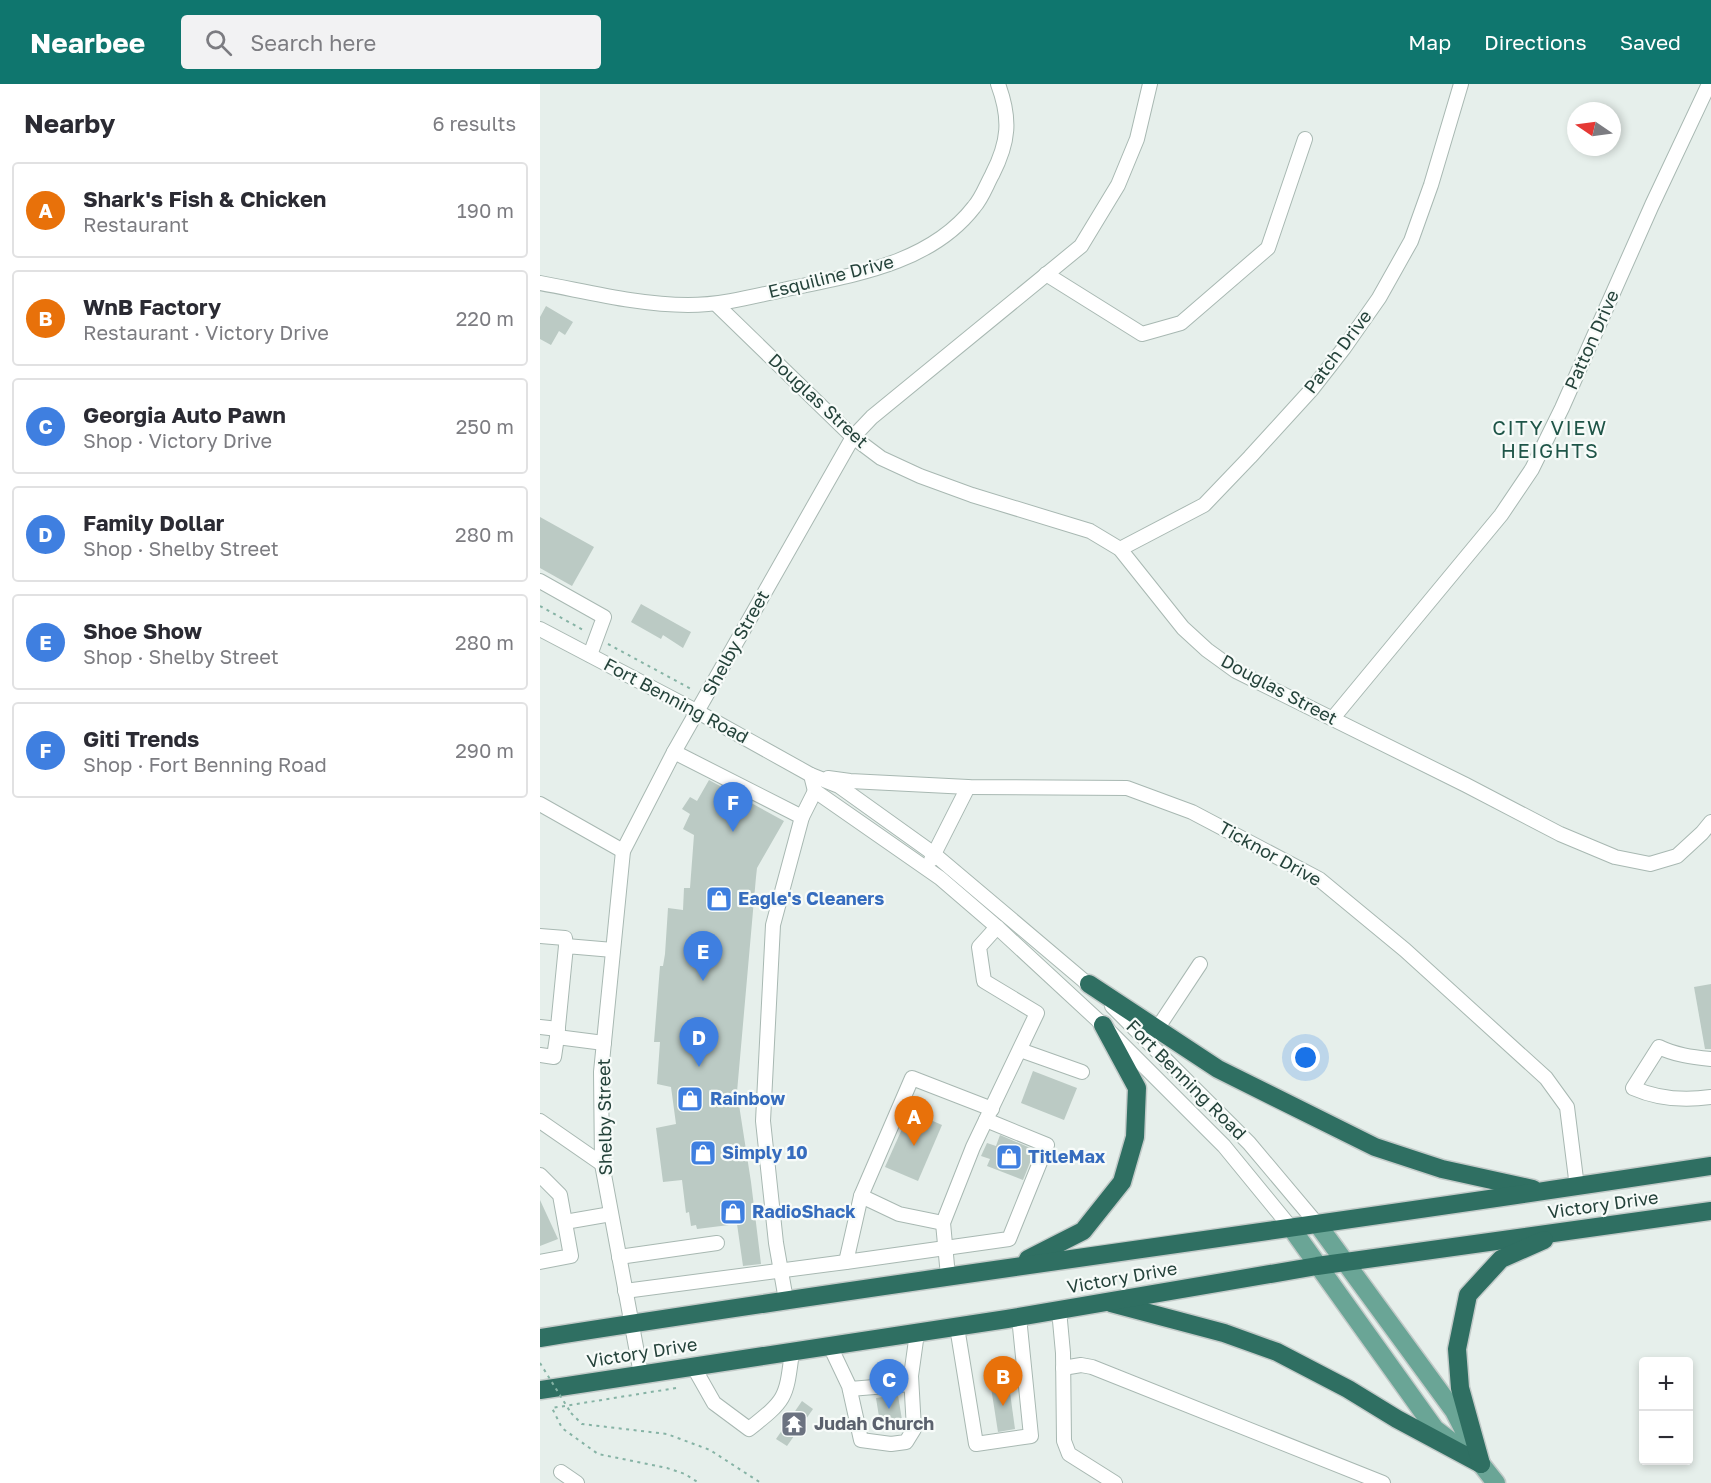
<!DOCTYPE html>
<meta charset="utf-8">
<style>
body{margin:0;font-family:"Golos Text",sans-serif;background:#f2f2f3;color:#2b2b33}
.controls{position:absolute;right:18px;bottom:18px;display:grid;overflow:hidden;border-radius:6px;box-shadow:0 3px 9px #0003}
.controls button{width:54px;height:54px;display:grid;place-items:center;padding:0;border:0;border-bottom:2px solid #e1e1e2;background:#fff;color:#2b2b33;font:30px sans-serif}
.compass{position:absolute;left:1027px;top:18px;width:54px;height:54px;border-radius:50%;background:#fff;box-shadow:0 3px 9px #0003;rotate:283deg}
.you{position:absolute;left:766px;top:974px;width:21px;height:21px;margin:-15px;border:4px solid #fff;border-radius:50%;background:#1a73e8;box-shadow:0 0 0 9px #1a73e833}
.badge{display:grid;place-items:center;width:39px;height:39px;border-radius:50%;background:#0f766e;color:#fff;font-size:20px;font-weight:700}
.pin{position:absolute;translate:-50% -50px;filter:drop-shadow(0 2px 3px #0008)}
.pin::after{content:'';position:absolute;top:32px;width:21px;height:18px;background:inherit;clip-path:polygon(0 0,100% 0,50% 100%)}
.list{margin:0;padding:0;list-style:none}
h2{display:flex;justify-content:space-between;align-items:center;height:78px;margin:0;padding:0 24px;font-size:26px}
h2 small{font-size:20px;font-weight:400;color:#7c7c81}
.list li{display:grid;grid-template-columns:39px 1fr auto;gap:18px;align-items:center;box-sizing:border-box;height:96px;margin:0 12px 12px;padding:0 12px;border:2px solid #e1e1e2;border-radius:6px}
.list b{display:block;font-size:22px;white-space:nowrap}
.list p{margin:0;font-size:20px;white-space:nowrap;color:#7c7c81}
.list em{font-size:20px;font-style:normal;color:#7c7c81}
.icon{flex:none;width:33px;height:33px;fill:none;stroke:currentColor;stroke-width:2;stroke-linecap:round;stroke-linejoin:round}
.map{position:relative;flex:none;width:1171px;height:1399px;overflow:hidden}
header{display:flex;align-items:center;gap:36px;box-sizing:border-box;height:84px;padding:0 30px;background:#0f766e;color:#fff}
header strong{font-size:28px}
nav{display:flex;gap:33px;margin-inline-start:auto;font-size:21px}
.search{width:420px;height:54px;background:#f2f2f3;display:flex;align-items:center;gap:15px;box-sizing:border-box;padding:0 21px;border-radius:6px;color:#7c7c81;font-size:22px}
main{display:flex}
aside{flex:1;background:#fff}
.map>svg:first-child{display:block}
.building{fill:#bbcac4}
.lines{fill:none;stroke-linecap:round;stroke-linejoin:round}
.minor-casing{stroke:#a8b8b2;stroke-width:16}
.major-casing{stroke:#c2cac8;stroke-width:21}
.highway-casing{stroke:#c2cac8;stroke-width:21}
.path{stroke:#86b3a5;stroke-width:2;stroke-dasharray:3 4.5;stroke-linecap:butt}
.minor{stroke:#fff;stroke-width:14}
.major{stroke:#6aa596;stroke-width:18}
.highway{stroke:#2f6f62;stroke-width:18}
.path-bridge{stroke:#86b3a5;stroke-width:2;stroke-dasharray:3 4.5;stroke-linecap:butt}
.labels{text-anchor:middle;stroke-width:4.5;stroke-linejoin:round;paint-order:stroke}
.street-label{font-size:18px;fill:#24423a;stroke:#f7fbf9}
.shop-label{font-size:18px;font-weight:bold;fill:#366cbe;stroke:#f7fbf9;text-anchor:start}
.worship-label{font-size:18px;font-weight:bold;fill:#5b616d;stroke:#f7fbf9;text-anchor:start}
.neighbourhood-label{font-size:20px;letter-spacing:1.5px;fill:#1f5548;stroke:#f7fbf9}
</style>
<header>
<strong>Nearbee</strong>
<div class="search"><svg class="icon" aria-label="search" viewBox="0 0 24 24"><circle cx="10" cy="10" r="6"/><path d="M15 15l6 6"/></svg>Search here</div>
<nav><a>Map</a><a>Directions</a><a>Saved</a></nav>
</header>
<main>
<aside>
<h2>Nearby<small>6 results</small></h2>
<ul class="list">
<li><span class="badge" style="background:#e8710a">A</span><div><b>Shark's Fish &amp; Chicken</b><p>Restaurant</p></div><em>190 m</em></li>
<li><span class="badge" style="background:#e8710a">B</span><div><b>WnB Factory</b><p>Restaurant · Victory Drive</p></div><em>220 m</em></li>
<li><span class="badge" style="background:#3f7fe0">C</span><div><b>Georgia Auto Pawn</b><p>Shop · Victory Drive</p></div><em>250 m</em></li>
<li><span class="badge" style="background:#3f7fe0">D</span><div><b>Family Dollar</b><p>Shop · Shelby Street</p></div><em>280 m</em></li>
<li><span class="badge" style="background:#3f7fe0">E</span><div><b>Shoe Show</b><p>Shop · Shelby Street</p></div><em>280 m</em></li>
<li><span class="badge" style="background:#3f7fe0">F</span><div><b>Giti Trends</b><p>Shop · Fort Benning Road</p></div><em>290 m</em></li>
</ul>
</aside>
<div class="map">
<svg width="1171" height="1399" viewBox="0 0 1171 1399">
<rect width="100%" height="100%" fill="#e6efeb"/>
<!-- building -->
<g class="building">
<path d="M6,222l27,16 -8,13 -6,-4 -8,14 -11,-6v-22z"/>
<path d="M0,433l54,30 -22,39 -32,-18z"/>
<path d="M101,520l50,28 -8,16 -20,-13 -2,4 -30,-17z"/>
<path d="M169,696l75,41 -27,47 -1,9 -19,215 14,90 10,82 -18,2 -6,-42 -40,5 -1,-4 -5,1 -2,-14 -3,1 -4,-33 -19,2 -7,-54 20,-4 -5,-37 -14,-3 3,-42h-6l6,-76h3l2,-12 3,-46 15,2 1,-22h6l4,-53 -11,-6 7,-15 -8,-5 8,-12 7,4z"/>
<path d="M1171,900v65h-6l-11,-62z"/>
<path d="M493,987l44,17 -13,32 -43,-17z"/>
<path d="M370,1027l32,14 -24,56 -33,-14z"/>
<path d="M460,1051l35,15 -12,30 -36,-14 3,-7 -9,-3 6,-13 9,3z"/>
<path d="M0,1116l18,39 -18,7z"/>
<path d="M468,1294l7,51 -17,3 -8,-51z"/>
<path d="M358,1311l4,25 -22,3 -4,-25z"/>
<path d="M262,1317l11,8 -26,37 -11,-7z"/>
</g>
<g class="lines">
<defs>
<g id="minor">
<path d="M506,190l96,60 39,-11 87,-75 37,-109"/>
<path d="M0,199c49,9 99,22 148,22 34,0 67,-9 99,-16 66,-14 143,-25 187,-82 8,-9 12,-21 18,-32 17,-33 19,-56 6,-91"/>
<path d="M176,220l137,133 28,21 39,18 52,19 118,36 30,18 63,79 24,22 29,21 230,114 94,49 55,23 35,7 27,-8 25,-23 9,-11"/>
<path d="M580,465l84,-44 46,-48 62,-68 32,-41 35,-50 32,-57 20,-56 30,-101"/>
<path d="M0,497l64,36 -14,38"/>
<path d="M0,545l158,83 113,63 28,11 95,68 162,137"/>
<path d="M793,634l168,-203 31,-46 30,-61 90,-203 57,-121"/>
<path d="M134,668l128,65"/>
<path d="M271,691l4,16 125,87 57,49 106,98 121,121 68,83"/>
<path d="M288,694l22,3 118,6 159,1 65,24 127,67 86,71 141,128 21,29 10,80"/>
<path d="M0,720l83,47"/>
<path d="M391,776l37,-73"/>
<path d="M0,852l25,2 1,8"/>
<path d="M572,922l137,137 69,82"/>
<path d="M0,943l18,2"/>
<path d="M617,945l43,-65"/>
<path d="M64,959l-47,-6 9,-91 47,4"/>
<path d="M480,966l62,22"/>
<path d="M0,971l14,2 3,-20"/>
<path d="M1171,975c-19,-2 -36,-4 -52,-12l-26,41c25,11 51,13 78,9"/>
<path d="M0,1037l62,43"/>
<path d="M0,1091l20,20 11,61 -31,6"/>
<path d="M321,1112l-15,66 163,-23 38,-94 -61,-25"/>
<path d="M25,1138l46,-8"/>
<path d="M403,1139l-44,-9 -38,-18 51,-118 80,31"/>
<path d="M79,1173l98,-14"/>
<path d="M408,1192l-5,-53 30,-76 64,-134 -53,-32 -5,-34 18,-20"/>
<path d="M85,1207l221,-29"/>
<path d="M246,1216l-10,-57 -13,-122 10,-196 29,-108 13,-26"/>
<path d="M519,1226l4,43 1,88 5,13 46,29"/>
<path d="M417,1243l19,117 55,-8 -12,-119"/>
<path d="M290,1262l19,40 12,54 30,4 15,-2 8,-13 -3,-53 6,-43"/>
<path d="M153,1282l21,37 35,26c38,-30 37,-31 43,-77"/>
<path d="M523,1284l18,-3 11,2 291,116"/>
<path d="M101,1290l-39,-210 -1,-92 22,-221 51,-99 179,-315 19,-20 209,-171 37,-61 19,-46 13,-55"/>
<path d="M310,1305l61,-5"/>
<path d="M21,1388l16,11"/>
</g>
<g id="major">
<path d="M778,1141l136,186 27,53 15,19"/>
<path d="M752,1145l143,200 21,16"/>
</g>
<g id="highway">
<path d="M549,900l129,85 157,78 67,22 91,20"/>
<path d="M488,1175l55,-28 39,-49 13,-45 2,-49 -34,-63"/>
<path d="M571,1219l113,30 53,19 71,37 49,30 84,45"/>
<path d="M0,1254c390,-62 781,-112 1171,-172"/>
<path d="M0,1306l467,-71 310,-53 394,-55"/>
<path d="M941,1380l-21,-76 -3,-39 11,-54 33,-36 43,-19"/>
</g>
</defs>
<!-- minor casing -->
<use href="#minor" class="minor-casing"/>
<!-- major casing -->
<use href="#major" class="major-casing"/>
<!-- highway casing -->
<use href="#highway" class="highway-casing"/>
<!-- path -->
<g class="path">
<path d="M0,522l45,25"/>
<path d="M68,560l85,46"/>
<path d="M136,1304l-124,20 10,20 36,26 69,14 18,6 14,9"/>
<path d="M31,1329l11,11 85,10 43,16 51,33"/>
</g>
<!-- minor -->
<use href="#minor" class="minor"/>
<!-- major -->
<use href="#major" class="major"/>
<!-- highway -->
<use href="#highway" class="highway"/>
<!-- path-bridge -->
<path class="path-bridge" d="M0,1279l31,50"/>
</g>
<!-- icons -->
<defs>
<symbol id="shop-square" viewBox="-11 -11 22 22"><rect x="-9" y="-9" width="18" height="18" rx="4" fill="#3f7fe0" stroke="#f7fbf9"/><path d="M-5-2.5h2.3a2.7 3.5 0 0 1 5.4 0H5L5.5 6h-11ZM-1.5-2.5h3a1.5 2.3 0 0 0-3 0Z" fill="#fff"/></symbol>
<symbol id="temple-square" viewBox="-11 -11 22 22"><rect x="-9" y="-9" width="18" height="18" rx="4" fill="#6b7280" stroke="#f7fbf9"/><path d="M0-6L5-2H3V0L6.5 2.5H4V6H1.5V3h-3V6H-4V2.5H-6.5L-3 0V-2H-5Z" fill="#fff"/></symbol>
</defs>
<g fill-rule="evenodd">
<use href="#shop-square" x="164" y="800" width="30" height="30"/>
<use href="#shop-square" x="135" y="1000" width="30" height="30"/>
<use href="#shop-square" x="148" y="1054" width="30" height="30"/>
<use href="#shop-square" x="454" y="1058" width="30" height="30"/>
<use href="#shop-square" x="178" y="1113" width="30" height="30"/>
<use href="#temple-square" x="239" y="1325" width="30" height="30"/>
</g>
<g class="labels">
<!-- street labels -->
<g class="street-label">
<text transform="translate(291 193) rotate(-14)" y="6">Esquiline Drive</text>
<text transform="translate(1052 256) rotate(-66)" y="6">Patton Drive</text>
<text transform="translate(798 268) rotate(-53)" y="6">Patch Drive</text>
<text transform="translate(278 317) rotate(43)" y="6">Douglas Street</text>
<text transform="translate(196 559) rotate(-61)" y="6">Shelby Street</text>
<text transform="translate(739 606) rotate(28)" y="6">Douglas Street</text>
<text transform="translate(136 617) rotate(28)" y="6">Fort Benning Road</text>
<text transform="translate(730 770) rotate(29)" y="6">Ticknor Drive</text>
<text transform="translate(646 996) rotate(45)" y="6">Fort Benning Road</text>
<text transform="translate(65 1033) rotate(-91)" y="6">Shelby Street</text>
<text transform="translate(1063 1121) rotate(-8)" y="6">Victory Drive</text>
<text transform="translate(582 1194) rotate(-10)" y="6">Victory Drive</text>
<text transform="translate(102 1269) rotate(-9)" y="6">Victory Drive</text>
</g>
<!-- shop labels -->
<g class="shop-label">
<text x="198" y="821">Eagle's Cleaners</text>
<text x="170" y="1021">Rainbow</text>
<text x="182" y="1075">Simply 10</text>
<text x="488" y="1079">TitleMax</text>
<text x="212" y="1134">RadioShack</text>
</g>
<!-- worship labels -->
<g class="worship-label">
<text x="274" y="1346">Judah Church</text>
</g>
<!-- neighbourhood labels -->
<g class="neighbourhood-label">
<text x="1010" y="351">CITY VIEW<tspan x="1010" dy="23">HEIGHTS</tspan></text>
</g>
</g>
</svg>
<div class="controls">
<button>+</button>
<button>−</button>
</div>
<svg class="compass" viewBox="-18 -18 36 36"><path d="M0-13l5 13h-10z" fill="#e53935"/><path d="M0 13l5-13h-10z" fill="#7c7c81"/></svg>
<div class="you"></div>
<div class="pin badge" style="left:374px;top:1062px;background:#e8710a">A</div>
<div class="pin badge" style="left:463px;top:1322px;background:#e8710a">B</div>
<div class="pin badge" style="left:349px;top:1325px;background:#3f7fe0">C</div>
<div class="pin badge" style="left:159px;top:983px;background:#3f7fe0">D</div>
<div class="pin badge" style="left:163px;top:897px;background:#3f7fe0">E</div>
<div class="pin badge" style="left:193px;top:748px;background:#3f7fe0">F</div>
</div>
</main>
